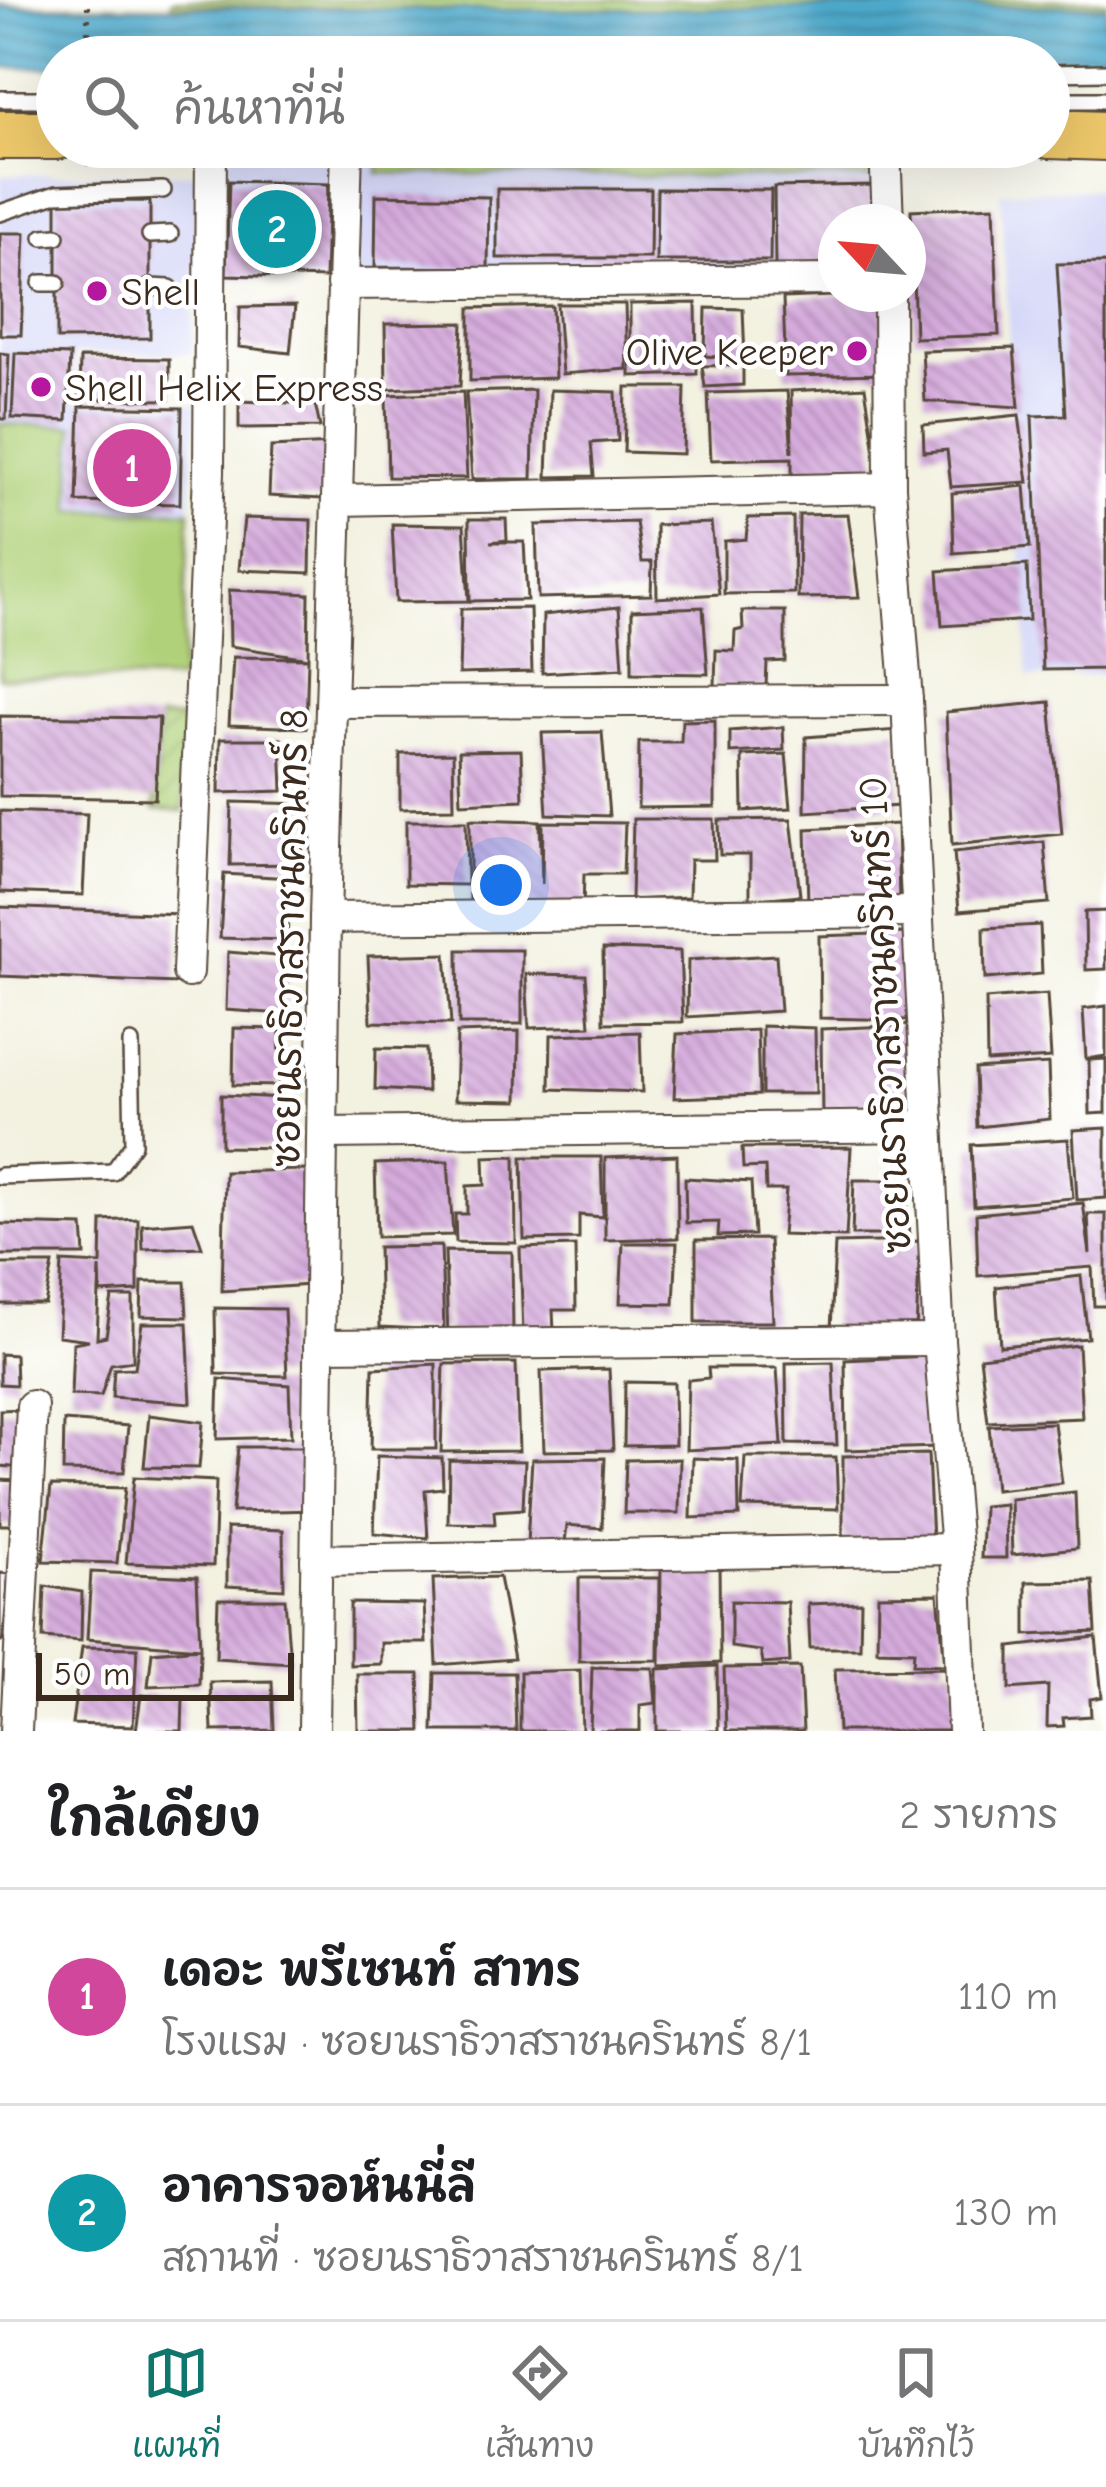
<!DOCTYPE html>
<html lang="th">
<meta charset="utf-8">
<style>
body{margin:0;font-family:"Comic Neue","Playpen Sans Thai",sans-serif;background:#f2f2f2;color:#202124}
.compass{position:absolute;left:818px;top:204px;width:108px;height:108px;border-radius:50%;background:#fff;box-shadow:0 12px 48px #0002;rotate:296deg}
.scale{position:absolute;left:36px;bottom:30px;width:258px;box-sizing:border-box;padding-left:12px;border:6px solid #3b2a1e;border-top:0;font-size:33px;line-height:42px;white-space:nowrap;color:#3b2a1e;-webkit-text-stroke:9px #fff;paint-order:stroke}
.you{position:absolute;left:501px;top:885px;width:42px;height:42px;margin:-30px;border:9px solid #fff;border-radius:50%;background:#1a73e8;box-shadow:0 0 0 18px #1a73e833}
.badge{display:grid;place-items:center;width:78px;height:78px;border-radius:50%;background:#0f766e;color:#fff;font-size:39px;font-weight:700}
.pin{position:absolute;translate:-50% -50%;border:6px solid #fff;box-shadow:0 3px 12px #0006}
.list{margin:0;padding:0;list-style:none}
h2{display:flex;justify-content:space-between;align-items:center;height:156px;margin:0;padding:0 48px;font-size:51px}
h2 small{font-size:39px;font-weight:400;color:#757577}
.list li{display:grid;grid-template-columns:78px 1fr auto;gap:36px;align-items:center;box-sizing:border-box;height:216px;padding:0 48px;border-top:3px solid #e0e0e0}
.list b{display:block;font-size:45px;white-space:nowrap}
.list p{margin:0;font-size:39px;white-space:nowrap;color:#757577}
.list em{font-size:39px;font-style:normal;color:#757577}
.icon{flex:none;width:66px;height:66px;fill:none;stroke:currentColor;stroke-width:2;stroke-linecap:round;stroke-linejoin:round}
.map{position:relative;flex:none;width:1106px;height:1731px;overflow:hidden}
.search{position:absolute;background:#fff;box-shadow:0 12px 48px #0002;left:36px;right:36px;top:36px;height:132px;display:flex;align-items:center;gap:30px;box-sizing:border-box;padding:0 42px;border-radius:66px;color:#757577;font-size:45px}
.sheet{height:588px;background:#fff}
nav{display:flex;justify-content:space-around;align-items:center;box-sizing:border-box;height:168px;border-top:3px solid #e0e0e0;background:#fff;font-size:33px;color:#757577}
nav a{display:grid;justify-items:center;gap:6px}
nav .on{color:#0f766e}
.map>svg:first-child{display:block}
.built{fill:#d6d8f8}
.grass{fill:#b0d179;stroke:#767e4c;stroke-width:3}
.garden{fill:url(#garden-furrows);stroke:#767e4c;stroke-width:3}
.water{fill:url(#water-rules);stroke:#446a74;stroke-width:3}
.building{fill:url(#building-back-hatch)}
.lines{fill:none;stroke-linecap:round;stroke-linejoin:round}
.service-casing{stroke:#57483b;stroke-width:20}
.minor-casing{stroke:#57483b;stroke-width:34}
.primary-casing{stroke:#57483b;stroke-width:52}
.path{stroke:#57483b;stroke-width:6;stroke-dasharray:3 9;stroke-linecap:butt}
.service{stroke:#fff;stroke-width:15}
.minor{stroke:#fff;stroke-width:30}
.primary{stroke:#ecc669;stroke-width:48}
.poi-dot{fill:#b5179e;stroke:#fff;stroke-width:4.5}
.labels{text-anchor:middle;stroke-width:9;stroke-linejoin:round;paint-order:stroke}
.poi-label{font-size:39px;fill:#3b2a1e;stroke:#fff;text-anchor:start}
.street-label{font-size:39px;fill:#3b2a1e;stroke:#fff}
</style>
<div class="map">
<svg width="1106" height="1731" viewBox="0 0 1106 1731">
<defs>
<pattern id="garden-furrows" width="10" height="10" patternUnits="userSpaceOnUse" patternTransform="scale(3)"><rect width="10" height="10" fill="#b0d179"/><path d="M-1 1l2-2M0 10L10 0M9 11l2-2" fill="none" stroke="#98b468"/></pattern>
<pattern id="water-rules" width="6" height="5" patternUnits="userSpaceOnUse" patternTransform="scale(3)"><rect width="6" height="5" fill="#4da9cb"/><path d="M0 2.5h6" fill="none" stroke="#418aa4"/></pattern>
<pattern id="building-back-hatch" width="6" height="6" patternUnits="userSpaceOnUse" patternTransform="scale(3)"><rect width="6" height="6" fill="#d6acdd"/><path d="M-1 5l2 2M0 0l6 6M5-1l2 2" fill="none" stroke="#af8cb3"/></pattern>
</defs>
<rect width="100%" height="100%" fill="#fff"/>
<filter id="ink" filterUnits="userSpaceOnUse"><feTurbulence type="fractalNoise" baseFrequency=".00833" numOctaves="2"/><feDisplacementMap in="SourceGraphic" scale="24" xChannelSelector="R" yChannelSelector="G"/><feConvolveMatrix kernelMatrix="1 2 1 2 8 2 1 2 1" color-interpolation-filters="sRGB"/></filter>
<filter id="wash" filterUnits="userSpaceOnUse"><feTurbulence type="fractalNoise" baseFrequency=".004" numOctaves="4" result="noise"/><feDisplacementMap in="SourceGraphic" scale="48" xChannelSelector="R" yChannelSelector="G"/><feGaussianBlur stdDeviation="2.7" result="paint"/><feColorMatrix in="noise" values="0 0 0 0 0 0 0 0 0 0 0 0 0 0 0 0 0 1.4 0 .05"/><feComposite in="paint" operator="in"/></filter>
<g filter="url(#wash)">
<rect width="100%" height="100%" fill="#f3f1e0"/>
<!-- built -->
<g class="built">
<path d="M396,151l482,3 4,68h-46v49l-518,10 -95,-2 5,-126z"/>
<path d="M198,173l-6,181 -118,-1v50l122,1 -6,107h-119l3,-85 -74,-2v-249z"/>
<path d="M1106,189v486l-78,2 -28,-486z"/>
</g>
<!-- grass -->
<g class="grass">
<path d="M172,0h934v5l-607,5 -328,-5z"/>
<path d="M389,154l470,8 9,3 2,13 -492,-5 2,-12z"/>
<path d="M0,424l74,2 -3,85h119l-9,169 -181,-2z"/>
</g>
<!-- garden -->
<path class="garden" d="M159,718l26,1 -2,92 -29,-1z"/>
<!-- water -->
<path class="water" d="M0,5l499,5 607,-5v58l-111,-8 -938,2v10l-57,1z"/>
<g id="blocks">
<!-- building -->
<g class="building">
<path d="M229,181l99,3 -3,94 -99,-3z"/>
<path d="M874,185v37h-38v43l-61,1 -1,-79z"/>
<path d="M497,189h154l-1,69h-153z"/>
<path d="M657,189l114,1 -1,71h-114z"/>
<path d="M376,195l113,2 -1,71 -113,-1z"/>
<path d="M150,201v137l-93,1v-137z"/>
<path d="M994,206l5,129 -84,3 -4,-128z"/>
<path d="M0,233h25l-4,102h-21z"/>
<path d="M1106,263v406l-63,1 -11,-254 34,-1 -9,-151z"/>
<path d="M884,294l6,80 -104,2 -3,-78z"/>
<path d="M696,303l1,71 -67,2v-72z"/>
<path d="M557,304h68l2,65 -65,5z"/>
<path d="M295,306l-5,47 -51,-6 1,-40z"/>
<path d="M552,306l3,72 -85,3v-73z"/>
<path d="M706,308l37,1 2,50 -40,-3z"/>
<path d="M463,323l-3,63 -74,3 -1,-65z"/>
<path d="M1014,348l5,59 -94,-6 -3,-50z"/>
<path d="M0,353l9,1 -3,65h-6z"/>
<path d="M15,353l55,2 -3,66 -55,-3z"/>
<path d="M80,358l89,1v41l-90,-1z"/>
<path d="M743,365v20l-38,2 -3,-21z"/>
<path d="M626,387h59l-2,67 -59,-2z"/>
<path d="M865,387l14,90 -87,2v-21l-81,2 -3,-67 79,-2 5,61 -1,-61z"/>
<path d="M534,390l-2,89h-60l-6,-87z"/>
<path d="M550,390l66,2 2,49 -27,2 3,33 -47,1z"/>
<path d="M463,392l4,86 -79,-1 -2,-82z"/>
<path d="M239,401l76,3 5,23 -81,1z"/>
<path d="M80,406l102,2 -2,96 -103,-2z"/>
<path d="M1019,415l9,67 -77,5 -4,-37 -23,2 -1,-27z"/>
<path d="M334,444l6,56 -71,-4 2,-49z"/>
<path d="M1025,486l5,61 -76,6 -2,-60z"/>
<path d="M848,514l11,83 -61,1 1,-83z"/>
<path d="M793,517l1,76 -70,1v-53l22,-2 2,-21z"/>
<path d="M244,518l67,2 -1,53 -71,-3z"/>
<path d="M469,519h37l1,21 -17,2h34l3,58 -57,1z"/>
<path d="M636,522l6,40h10l-1,33 -113,3 -2,-73z"/>
<path d="M711,523l8,71 -62,4 -1,-73z"/>
<path d="M392,524l72,1 5,76 -73,1z"/>
<path d="M1027,565l2,55 -87,6 -4,-55z"/>
<path d="M229,590l80,4 -1,64 -2,70 -77,-3 4,-68 75,1 -78,-12z"/>
<path d="M619,607l4,61 -81,5 1,-58z"/>
<path d="M703,607l5,67 -76,-1v-63z"/>
<path d="M530,608l2,64 -73,2 2,-65z"/>
<path d="M742,611h43v50l-18,1 -1,25 -51,-1 1,-36 18,1 1,-20 8,-2z"/>
<path d="M1050,702l12,132 -110,11 -6,-133z"/>
<path d="M0,716l159,2 -4,81 -155,-3z"/>
<path d="M715,720v87l-77,1 1,-66h42l1,-21z"/>
<path d="M783,727l1,23 -54,3v-22z"/>
<path d="M898,730l1,76 -94,6 1,-75z"/>
<path d="M602,732l7,84 -62,-2 -5,-81z"/>
<path d="M220,739h61l2,52 -64,2z"/>
<path d="M521,750l2,50 -62,3 -2,-52z"/>
<path d="M453,753l1,55 -54,1v-55z"/>
<path d="M786,754l5,54 -48,3 -1,-55z"/>
<path d="M232,802l72,2 -2,60 -72,1z"/>
<path d="M0,811l87,3 -4,81 -83,-3z"/>
<path d="M470,819l70,2 2,63 1,-62 82,1 -2,51h-39l-1,34 -113,-5z"/>
<path d="M633,819h81l1,41h-25l-1,37 -58,3z"/>
<path d="M791,819l9,76 -50,5v-45h-30l-1,-35z"/>
<path d="M406,821h60l1,64 -61,-1z"/>
<path d="M897,824l2,77 -91,3 -2,-75z"/>
<path d="M1044,842l5,61 -90,8 -5,-59z"/>
<path d="M224,874l66,4 -3,62 -67,-2z"/>
<path d="M0,907l179,7 -3,69 -176,-7z"/>
<path d="M1106,911v58l-20,1 -1,-58z"/>
<path d="M1040,925l2,49 -57,5 -1,-51z"/>
<path d="M904,933l4,87 -88,-2 -1,-82z"/>
<path d="M603,949l77,2 3,71 -79,1z"/>
<path d="M458,950h64v74h-63z"/>
<path d="M228,952l60,5 -4,57 -58,-4z"/>
<path d="M446,954l5,70 -80,-2 -3,-66z"/>
<path d="M776,955l4,56 -93,6 1,-57z"/>
<path d="M526,974l60,1 4,51 -61,2z"/>
<path d="M1047,994l4,64 -64,4 -1,-63z"/>
<path d="M1106,1006v50l-20,3 -3,-50z"/>
<path d="M912,1025l4,92 -94,2 -1,-90z"/>
<path d="M762,1026l53,2 1,66h-54z"/>
<path d="M234,1028l46,1 -1,57 -46,-1z"/>
<path d="M757,1030l2,65 -85,3 3,-64z"/>
<path d="M519,1031l-1,70 -63,-1 2,-67z"/>
<path d="M640,1032l2,60 -92,-3 1,-54z"/>
<path d="M376,1048l50,1 1,43 -52,-3z"/>
<path d="M1106,1059v54l-16,1 -1,-54z"/>
<path d="M1048,1064l2,55 -73,8 -2,-58z"/>
<path d="M221,1095l64,3 -4,50 -60,-1z"/>
<path d="M1106,1128v70l-29,2 -4,-70z"/>
<path d="M1068,1139l5,59 -99,8 -3,-61z"/>
<path d="M851,1147l-5,90 -64,-2 4,-45h-20l-1,-23 -22,1 -1,-20z"/>
<path d="M677,1155l1,83 -73,2v-82z"/>
<path d="M515,1156l1,87 -60,-1 -1,-28h12v-28l18,-1 -1,-28z"/>
<path d="M522,1157h79l2,60 -24,-2v24l-55,1z"/>
<path d="M448,1161l5,74 -76,2 -2,-73z"/>
<path d="M306,1170l3,115 -87,6 3,-119z"/>
<path d="M685,1178l66,4 3,53 -36,1 1,-14 -33,1z"/>
<path d="M854,1180h52l3,55h-57z"/>
<path d="M1083,1203l7,51 -2,-40h18v92h-12l-2,-39 -114,9 -2,-62z"/>
<path d="M138,1219v72l-37,2 -1,-25 -3,70 9,-2 6,-39h21v64l-22,3 -10,32 -30,-1 2,-52 16,-3 -31,-4 4,-74 39,2 1,-43z"/>
<path d="M193,1221l9,26 -59,2 -1,-24z"/>
<path d="M0,1224l83,2 2,29h-85z"/>
<path d="M769,1239l4,83h-77v-82z"/>
<path d="M920,1241l-4,91 -85,-1 4,-88z"/>
<path d="M623,1243h54l-3,61 -54,-1z"/>
<path d="M441,1246l3,84 -64,-3 -2,-80z"/>
<path d="M575,1246l1,64h-23l1,22 -31,1 -3,-85z"/>
<path d="M445,1251l67,1 1,82 -65,2z"/>
<path d="M0,1264h53l-8,40h-45z"/>
<path d="M1081,1276l7,62 -88,8 -4,-59z"/>
<path d="M142,1282h43l2,35 -46,-1z"/>
<path d="M215,1308l69,1 3,67 -71,-2z"/>
<path d="M142,1323h45l4,80 -79,-6 2,-28 21,-1z"/>
<path d="M1078,1345l4,73 -94,4 -8,-65z"/>
<path d="M0,1354l15,1 1,30 -16,-1z"/>
<path d="M930,1356l8,91 -92,3 -1,-90z"/>
<path d="M833,1362l4,83 -50,-1 -1,-81z"/>
<path d="M516,1363l3,88 -78,1 3,-88z"/>
<path d="M436,1364v85h-65l2,-81z"/>
<path d="M708,1368h69l5,77 -96,5 2,-70 21,-2z"/>
<path d="M609,1369l4,81 -69,1 -3,-80z"/>
<path d="M219,1379l70,6 2,52 -74,2z"/>
<path d="M625,1382l49,1 1,62 -51,1z"/>
<path d="M23,1409l2,59 -25,-2v-56z"/>
<path d="M149,1415l54,7 -4,46 -55,-1z"/>
<path d="M64,1421l64,5 -4,46 -61,-1z"/>
<path d="M1054,1423l8,60 -67,7 -6,-64z"/>
<path d="M238,1447h82l-2,63 -86,2z"/>
<path d="M928,1454l4,87h-89v-85z"/>
<path d="M377,1456l65,2 1,30 -18,2 3,48 -54,-5z"/>
<path d="M745,1457h91l2,52 -96,-2z"/>
<path d="M605,1458l-3,70 -35,-3 -2,17 -38,1 5,-84z"/>
<path d="M693,1458l45,2 1,56 -48,2z"/>
<path d="M680,1459l-1,54h-55l2,-53z"/>
<path d="M449,1460l76,1 -2,48 -29,2 1,13 -47,-1z"/>
<path d="M134,1477l82,4 -3,85 -87,-3z"/>
<path d="M0,1480l17,1v44h-17z"/>
<path d="M51,1486l74,2 -8,75 -74,-2z"/>
<path d="M1075,1492l2,56 -65,7 -2,-56z"/>
<path d="M1005,1504l1,54h-25l2,-52z"/>
<path d="M227,1528l56,2 1,59 -57,-3z"/>
<path d="M719,1562l1,101 -60,3 1,-103z"/>
<path d="M91,1572l106,5 3,71 -1,36 -51,2 4,-34 48,-4 -113,-9z"/>
<path d="M0,1573l9,1 -6,67h-3z"/>
<path d="M499,1577l15,82 -77,6 -4,-86z"/>
<path d="M579,1578h80l-1,82 -79,1z"/>
<path d="M1093,1581l3,51 -70,3v-53z"/>
<path d="M45,1586l37,6 -1,49 -38,-3z"/>
<path d="M938,1594l7,71 -32,-1 1,-13 -37,-1 1,-55z"/>
<path d="M218,1599h67l5,64 -74,-5z"/>
<path d="M731,1601l56,1 3,60 -27,2 -2,-13 -30,-4z"/>
<path d="M861,1602l-1,46h-50l-2,-44z"/>
<path d="M350,1603l74,1 2,39h-45v21l-31,1z"/>
<path d="M1096,1637l6,60 -12,2 1,17 -28,2 1,8 -17,1 1,-41 -38,3v-42z"/>
<path d="M82,1647l55,1 -4,78 -61,-2z"/>
<path d="M717,1666l1,65h-61v-62z"/>
<path d="M592,1667l61,1 3,35 -16,2v26h-50z"/>
<path d="M800,1667l3,64h-77l-2,-63z"/>
<path d="M953,1668l10,63h-125l-3,-62z"/>
<path d="M580,1670l2,61h-62v-59z"/>
<path d="M435,1673h79l2,58h-83z"/>
<path d="M357,1674h62l2,57h-63z"/>
<path d="M272,1681l2,49 -62,1 -2,-49z"/>
<path d="M141,1695l42,3 -1,33h-46z"/>
</g>
</g>
</g>
<g filter="url(#ink)">
<use href="#blocks" fill-opacity="0" stroke="#57483b" stroke-width="3"/>
<g class="lines">
<defs>
<g id="service">
<path d="M1049,73l57,-1"/>
<path d="M0,99h57"/>
<path d="M1049,100h57"/>
<path d="M0,213l56,-19 107,-4"/>
<path d="M150,235l20,-1"/>
<path d="M43,237l14,-1"/>
<path d="M41,283h16"/>
<path d="M150,287l20,1"/>
<path d="M0,1176l113,-4 20,-28 -2,-101"/>
</g>
<g id="minor">
<path d="M885,147l3,75"/>
<path d="M342,284l494,-4"/>
<path d="M889,294l1,194 17,212 32,640 17,209 7,182"/>
<path d="M340,500l550,-12"/>
<path d="M332,702l575,-2"/>
<path d="M325,918l592,-6"/>
<path d="M188,972l21,-500 2,-325"/>
<path d="M324,1133l605,-7"/>
<path d="M319,1345l620,-5"/>
<path d="M316,1560l640,-11"/>
<path d="M16,1731l16,-325"/>
<path d="M314,1731l11,-813 22,-771"/>
</g>
<g id="primary">
<path d="M1049,134l57,2"/>
<path d="M0,135h57"/>
</g>
</defs>
<!-- service casing -->
<use href="#service" class="service-casing"/>
<!-- minor casing -->
<use href="#minor" class="minor-casing"/>
<!-- primary casing -->
<use href="#primary" class="primary-casing"/>
<!-- path -->
<g class="path">
<path d="M88,57v-57"/>
<path d="M87,163l28,1"/>
</g>
<!-- service -->
<use href="#service" class="service"/>
<!-- minor -->
<use href="#minor" class="minor"/>
<!-- primary -->
<use href="#primary" class="primary"/>
</g>
</g>
<!-- markers -->
<g class="poi-dot">
<circle cx="97" cy="291" r="12"/>
<circle cx="857" cy="351" r="12"/>
<circle cx="41" cy="387" r="12"/>
</g>
<g class="labels">
<!-- poi labels -->
<g class="poi-label">
<text x="121" y="305">Shell</text>
<text x="833" y="365" text-anchor="end">Olive Keeper</text>
<text x="65" y="401">Shell Helix Express</text>
</g>
<!-- street labels -->
<g class="street-label">
<text transform="translate(289 938) rotate(-89)" y="14">ซอยนราธิวาสราชนครินทร์ 8</text>
<text transform="translate(884 1015) rotate(-93)" y="14">ซอยนราธิวาสราชนครินทร์ 10</text>
</g>
</g>
</svg>
<svg class="compass" viewBox="-18 -18 36 36"><path d="M0-13l5 13h-10z" fill="#e53935"/><path d="M0 13l5-13h-10z" fill="#757577"/></svg>
<div class="scale">50 m</div>
<div class="you"></div>
<div class="pin badge" style="left:132px;top:468px;background:#d1479c">1</div>
<div class="pin badge" style="left:277px;top:229px;background:#0f9aa8">2</div>
<div class="search"><svg class="icon" aria-label="search" viewBox="0 0 24 24"><circle cx="10" cy="10" r="6"/><path d="M15 15l6 6"/></svg>ค้นหาที่นี่</div>
</div>
<section class="sheet">
<h2>ใกล้เคียง<small>2 รายการ</small></h2>
<ul class="list">
<li><span class="badge" style="background:#d1479c">1</span><div><b>เดอะ พรีเซนท์ สาทร</b><p>โรงแรม · ซอยนราธิวาสราชนครินทร์ 8/1</p></div><em>110 m</em></li>
<li><span class="badge" style="background:#0f9aa8">2</span><div><b>อาคารจอห์นนี่ลี</b><p>สถานที่ · ซอยนราธิวาสราชนครินทร์ 8/1</p></div><em>130 m</em></li>
</ul>
</section>
<nav>
<a class="on"><svg class="icon" aria-label="map" viewBox="0 0 24 24"><path d="M3 6l6-2 6 2 6-2v14l-6 2-6-2-6 2zM9 4v14M15 6v14"/></svg>แผนที่</a>
<a><svg class="icon" aria-label="directions" viewBox="0 0 24 24"><path d="M12 3l9 9-9 9-9-9zM9 14v-3h6M13 9l2 2-2 2"/></svg>เส้นทาง</a>
<a><svg class="icon" aria-label="saved" viewBox="0 0 24 24"><path d="M7 4h10v16l-5-4-5 4z"/></svg>บันทึกไว้</a>
</nav>
